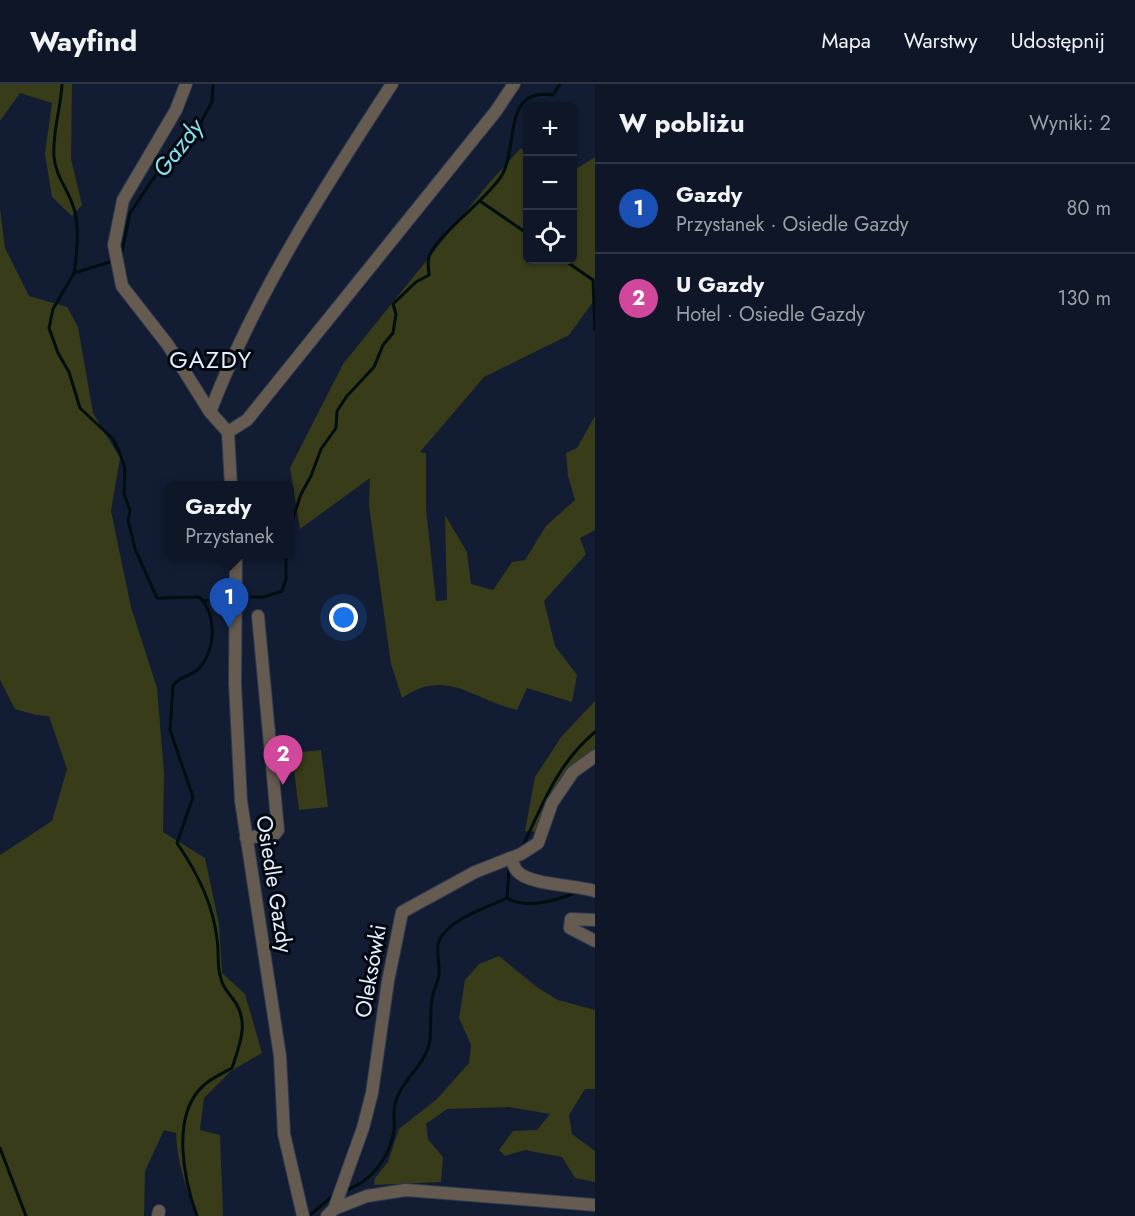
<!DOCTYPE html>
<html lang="pl">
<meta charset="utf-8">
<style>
body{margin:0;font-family:Jost,sans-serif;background:#171f2f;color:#f1f3f6}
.controls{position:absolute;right:18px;top:18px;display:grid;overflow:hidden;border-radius:9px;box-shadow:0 2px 4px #0004}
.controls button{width:54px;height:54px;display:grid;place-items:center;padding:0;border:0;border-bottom:2px solid #2e3544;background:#0e1627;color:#f1f3f6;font:30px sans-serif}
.you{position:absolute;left:344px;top:534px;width:21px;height:21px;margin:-15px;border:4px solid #fff;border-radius:50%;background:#1a73e8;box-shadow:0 0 0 9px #1a73e833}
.badge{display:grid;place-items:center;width:39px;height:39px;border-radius:50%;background:#f59c93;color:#fff;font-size:20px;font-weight:700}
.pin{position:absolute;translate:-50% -50px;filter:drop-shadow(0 2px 3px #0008)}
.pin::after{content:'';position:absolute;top:32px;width:21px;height:18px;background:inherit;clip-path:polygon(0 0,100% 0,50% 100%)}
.popup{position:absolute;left:165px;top:397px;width:129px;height:78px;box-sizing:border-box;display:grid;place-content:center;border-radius:9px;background:#0e1627;filter:drop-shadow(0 2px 4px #0005);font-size:20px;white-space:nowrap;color:#9b9fa7}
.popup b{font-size:22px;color:#f1f3f6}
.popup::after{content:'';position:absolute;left:50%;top:100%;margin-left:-12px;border:12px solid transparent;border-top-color:#0e1627}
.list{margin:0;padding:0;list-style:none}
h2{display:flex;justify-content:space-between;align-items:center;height:78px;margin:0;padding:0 24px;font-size:26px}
h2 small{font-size:20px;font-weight:400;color:#9b9fa7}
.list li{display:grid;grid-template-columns:39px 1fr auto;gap:18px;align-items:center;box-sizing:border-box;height:90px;padding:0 24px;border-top:2px solid #2e3544}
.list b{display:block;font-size:22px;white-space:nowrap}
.list p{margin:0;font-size:20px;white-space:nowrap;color:#9b9fa7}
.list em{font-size:20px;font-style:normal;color:#9b9fa7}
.icon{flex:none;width:33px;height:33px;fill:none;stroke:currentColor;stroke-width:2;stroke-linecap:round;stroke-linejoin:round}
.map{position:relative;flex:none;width:595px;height:1132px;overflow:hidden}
header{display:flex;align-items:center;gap:36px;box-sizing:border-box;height:84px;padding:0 30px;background:#0e1627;border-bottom:2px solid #2e3544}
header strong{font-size:28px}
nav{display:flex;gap:33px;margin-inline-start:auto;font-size:21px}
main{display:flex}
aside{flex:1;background:#0e1627}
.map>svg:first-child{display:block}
.green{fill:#383c19}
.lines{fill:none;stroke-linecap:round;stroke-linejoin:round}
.stream{stroke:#010e10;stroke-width:3}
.minor-casing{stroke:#303a50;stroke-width:14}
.minor{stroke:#655b50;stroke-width:12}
.labels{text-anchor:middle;stroke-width:6;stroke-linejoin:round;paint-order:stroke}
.street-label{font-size:22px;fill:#e6eefe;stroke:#040811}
.water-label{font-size:24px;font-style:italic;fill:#84e2ec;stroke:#040811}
.neighbourhood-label{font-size:24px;letter-spacing:1.5px;fill:#e6eefe;stroke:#040811}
</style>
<header>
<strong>Wayfind</strong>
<nav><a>Mapa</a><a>Warstwy</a><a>Udostępnij</a></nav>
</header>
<main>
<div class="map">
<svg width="595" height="1132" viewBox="0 0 595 1132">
<rect width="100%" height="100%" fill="#121d34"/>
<!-- green -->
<g class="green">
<path d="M0,0h72l-1,75 11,46 -10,11 -20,-19 -7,-43 7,-51 -32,-10 -20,28z"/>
<path d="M521,64l6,7 1,105h44l1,-89 22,-14v142l-26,36 -85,42 -64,75 6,1v56l10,92 11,-1 -2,-85 22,37 4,32 22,6 19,-28 13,-2 21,-34 29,-26 -7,-24 -2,-23 11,-5 18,-32v114l-15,8 6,16 -42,47 11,45 22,29 -5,27 -45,-14 -10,22c-44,-10 -70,-43 -115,-12l-11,-34 -22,-158 1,-28 -70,51 -10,-61 53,-104 146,-181z"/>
<path d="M0,124l5,40 24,48 38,11 11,20 15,86 27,45 -9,53 20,96 26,81 7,85 -1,59 42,26 14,66 3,49 23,21 17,59 -31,18 -27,27 -4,32 20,5 3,81h-25c-12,-27 -21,-53 -22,-83l-12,-3 -19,41 -1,45h-144v-361l52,-34 15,-52 -18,-53 -13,-1 -21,-6 -15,-29z"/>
<path d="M595,617v51l-9,4 -47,76 -14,-1 10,-54 27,-41z"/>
<path d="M321,666l7,57 -29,3 -7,-57z"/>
<path d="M499,872l39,32 20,12 37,10v79h-10l-16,26 3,19 23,17v31l-20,-4 -13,-21 -37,-7 -20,6 -6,-6 14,-19 24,-1 13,-16 -41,-7 -62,2 -21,15 2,15 15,18 -2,25 -67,3 1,-7 13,-16 11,-33 38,-30 32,-36 2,-18 -12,-27 6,-38 14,-16z"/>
</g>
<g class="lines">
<!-- stream -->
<g class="stream">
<path d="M62,0c-1,25 -10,48 -8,73 2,21 15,33 20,52 6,18 3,45 0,64"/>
<path d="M480,117l48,33"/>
<path d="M121,173l9,-44 31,-46 38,-41 13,-24 1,-18"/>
<path d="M564,176l29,20"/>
<path d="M113,177l-39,12 -21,36 -4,19 9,25 11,19 11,36 33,31 6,12 6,17 -1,26 6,16 -2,10 7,29 22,49 42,-1c19,16 17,58 -3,74 -8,6 -18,6 -23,15l-3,44 23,67 -16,46c20,29 36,60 40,96 2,12 0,25 3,36 2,11 7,16 13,24 17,22 7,45 -1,69 -9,5 -20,10 -28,17 -34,30 -20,95 -7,131"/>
<path d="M593,196l2,50"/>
<path d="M289,446l12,-36 10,-18 10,-27 15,-21 1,-17 10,-15 27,-29 9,-22 10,-12 3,-19 -3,-10 23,-22 13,-7c0,-5 -2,-13 0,-18 5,-20 60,-59 73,-82 17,-30 0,-88 51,-80l7,-11"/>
<path d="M246,513h18l18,-6 4,-12v-25"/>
<path d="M205,517l25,-3"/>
<path d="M523,762c20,-43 35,-83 72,-114"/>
<path d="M507,814l2,-28"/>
<path d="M0,1064l26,68"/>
<path d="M344,1107c27,-9 45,-32 50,-60 1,-9 -1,-19 1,-27 6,-25 31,-38 35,-64 1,-13 0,-27 2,-41 1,-9 7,-17 7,-26 1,-13 -5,-25 2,-36 13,-20 46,-29 66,-39 19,12 51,2 70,-6"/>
<path d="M309,1132l26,-22"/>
</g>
<defs>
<g id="minor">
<path d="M186,0l-10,26 -53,90 -9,45 8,41 46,59 42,67 18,20 3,54"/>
<path d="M210,328c45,-117 114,-224 182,-328"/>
<path d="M228,348l19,-12 249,-309 18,-27"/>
<path d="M236,470l-1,130 6,117 39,255 4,78 19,82"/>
<path d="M246,754l29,-4 3,-4 -20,-214"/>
<path d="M511,774c2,4 3,10 6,13 11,14 60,14 78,20"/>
<path d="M595,836l-24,-1 -1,9 25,13"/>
<path d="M334,1125l33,-13 39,-6 189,15"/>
<path d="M158,1132l1,-5"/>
<path d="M327,1132l7,-7 29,-81 9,-35 16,-112 14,-69 73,-40 46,-18 17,-11 14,-40 21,-31 22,-16"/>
</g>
</defs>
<!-- minor casing -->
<use href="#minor" class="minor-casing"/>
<!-- minor -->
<use href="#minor" class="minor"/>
</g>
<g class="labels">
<!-- street labels -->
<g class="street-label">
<text transform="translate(275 800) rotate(81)" y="8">Osiedle Gazdy</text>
<text transform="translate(370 887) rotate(-80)" y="8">Oleksówki</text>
</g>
<!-- water labels -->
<g class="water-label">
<text transform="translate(178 64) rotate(-52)" y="8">Gazdy</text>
</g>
<!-- neighbourhood labels -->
<g class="neighbourhood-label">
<text x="211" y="284">GAZDY</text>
</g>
</g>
</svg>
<div class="controls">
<button>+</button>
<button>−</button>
<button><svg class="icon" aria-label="locate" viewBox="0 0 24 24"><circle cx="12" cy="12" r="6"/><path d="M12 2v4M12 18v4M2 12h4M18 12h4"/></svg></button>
</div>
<div class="you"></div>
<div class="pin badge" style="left:229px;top:544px;background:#1a4fb4">1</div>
<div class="popup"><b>Gazdy</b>Przystanek</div>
<div class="pin badge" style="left:283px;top:701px;background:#d1479c">2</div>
</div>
<aside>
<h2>W pobliżu<small>Wyniki: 2</small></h2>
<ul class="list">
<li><span class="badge" style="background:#1a4fb4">1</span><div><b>Gazdy</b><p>Przystanek · Osiedle Gazdy</p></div><em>80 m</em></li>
<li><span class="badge" style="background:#d1479c">2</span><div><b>U Gazdy</b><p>Hotel · Osiedle Gazdy</p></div><em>130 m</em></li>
</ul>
</aside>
</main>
